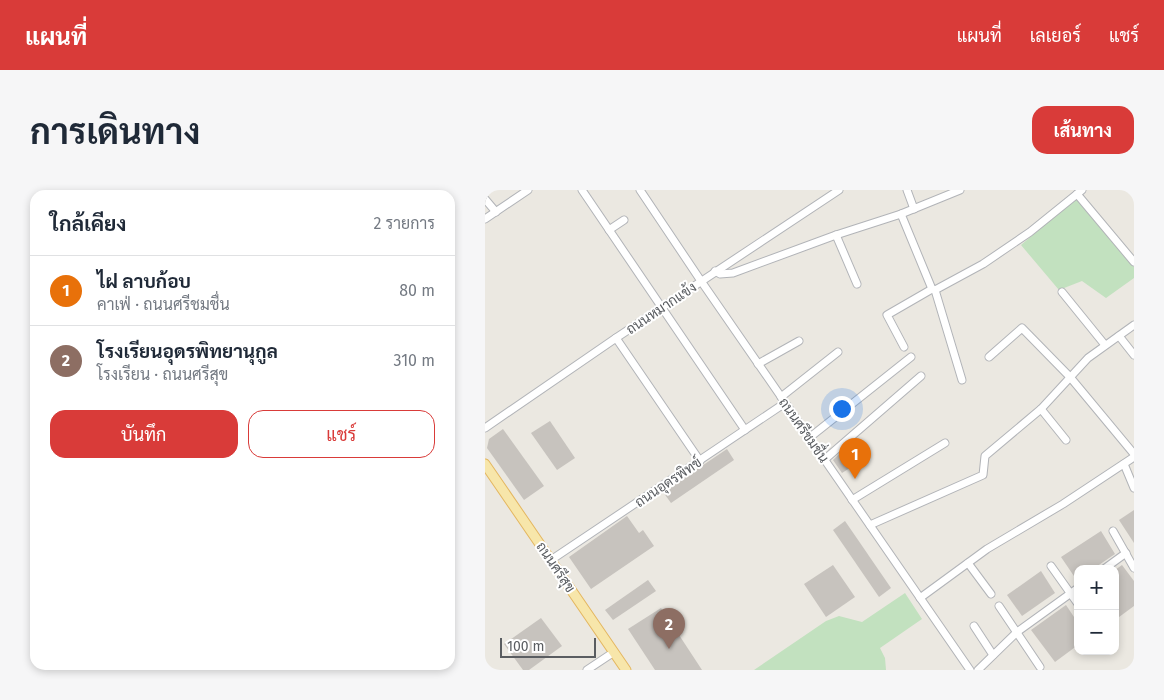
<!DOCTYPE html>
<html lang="th">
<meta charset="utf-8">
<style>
body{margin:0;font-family:"Fira Sans",Sarabun,sans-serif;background:#f6f6f7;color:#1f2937}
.controls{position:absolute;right:15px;bottom:15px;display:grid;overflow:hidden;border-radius:10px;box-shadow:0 2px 8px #0003}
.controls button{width:45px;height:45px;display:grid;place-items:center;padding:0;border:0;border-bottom:1px solid #e0e1e3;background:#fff;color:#1f2937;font:25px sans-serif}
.scale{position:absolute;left:15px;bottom:12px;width:96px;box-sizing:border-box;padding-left:5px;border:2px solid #5a5d61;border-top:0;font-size:14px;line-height:18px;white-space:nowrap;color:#5a5d61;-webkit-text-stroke:4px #fff;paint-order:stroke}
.you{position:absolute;left:356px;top:218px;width:18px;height:18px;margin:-12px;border:4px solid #fff;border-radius:50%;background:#1a73e8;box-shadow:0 0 0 8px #1a73e833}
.badge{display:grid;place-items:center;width:32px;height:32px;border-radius:50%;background:#d93b39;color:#fff;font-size:16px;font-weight:700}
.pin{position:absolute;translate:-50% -41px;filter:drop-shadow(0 1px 2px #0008)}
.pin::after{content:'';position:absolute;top:26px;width:18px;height:15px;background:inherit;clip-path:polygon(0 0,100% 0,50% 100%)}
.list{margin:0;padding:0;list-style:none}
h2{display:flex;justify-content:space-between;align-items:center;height:65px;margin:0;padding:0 20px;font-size:21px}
h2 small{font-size:16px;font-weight:400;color:#747a83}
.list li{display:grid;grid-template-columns:32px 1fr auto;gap:15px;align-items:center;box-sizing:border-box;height:70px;padding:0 20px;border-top:1px solid #e0e1e3}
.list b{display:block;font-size:19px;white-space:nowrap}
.list p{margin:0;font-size:16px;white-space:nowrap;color:#747a83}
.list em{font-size:16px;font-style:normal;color:#747a83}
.actions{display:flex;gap:10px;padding:15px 20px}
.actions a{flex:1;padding:11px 0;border:1px solid #d93b39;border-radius:15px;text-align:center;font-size:18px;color:#d93b39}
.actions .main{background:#d93b39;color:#fff}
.map{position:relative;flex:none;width:649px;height:480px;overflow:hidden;border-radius:15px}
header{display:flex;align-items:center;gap:30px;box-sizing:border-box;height:70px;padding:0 25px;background:#d93b39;color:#fff}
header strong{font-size:24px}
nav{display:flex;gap:28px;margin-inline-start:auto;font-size:18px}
.intro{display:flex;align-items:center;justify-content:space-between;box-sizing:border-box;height:120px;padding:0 30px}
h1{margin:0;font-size:35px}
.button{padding:12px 22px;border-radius:15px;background:#d93b39;color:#fff;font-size:18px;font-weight:700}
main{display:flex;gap:30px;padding:0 30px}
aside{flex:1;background:#fff;border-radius:15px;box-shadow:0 2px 8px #0003}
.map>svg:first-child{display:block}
.green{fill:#c2e1bf}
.building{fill:#c7c3be}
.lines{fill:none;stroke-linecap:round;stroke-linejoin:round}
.minor-casing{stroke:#b2b4b8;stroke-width:9}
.major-casing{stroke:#e4b761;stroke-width:11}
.minor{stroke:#fff;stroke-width:7}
.major{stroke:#f7e6aa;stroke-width:9}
.labels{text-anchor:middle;stroke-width:4;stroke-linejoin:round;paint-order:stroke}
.street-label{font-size:14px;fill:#5a5d61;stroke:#fff}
</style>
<header>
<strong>แผนที่</strong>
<nav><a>แผนที่</a><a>เลเยอร์</a><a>แชร์</a></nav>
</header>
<div class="intro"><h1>การเดินทาง</h1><a class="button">เส้นทาง</a></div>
<main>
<aside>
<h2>ใกล้เคียง<small>2 รายการ</small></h2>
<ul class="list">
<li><span class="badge" style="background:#e8710a">1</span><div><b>ไฝ ลาบก้อบ</b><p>คาเฟ่ · ถนนศรีชมชื่น</p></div><em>80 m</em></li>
<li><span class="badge" style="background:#8d6e63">2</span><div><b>โรงเรียนอุดรพิทยานุกูล</b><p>โรงเรียน · ถนนศรีสุข</p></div><em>310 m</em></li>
</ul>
<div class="actions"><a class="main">บันทึก</a><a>แชร์</a></div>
</aside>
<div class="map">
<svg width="649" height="480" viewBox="0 0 649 480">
<rect width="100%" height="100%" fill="#ebe8e1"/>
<!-- green -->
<g class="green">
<path d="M591,8l58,69v11l-28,20 -24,-17 -23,9 -38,-45z"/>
<path d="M420,403l17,26 -42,29 5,10 1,12h-132l72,-49 13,-5 23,6z"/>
</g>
<!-- building -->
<g class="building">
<path d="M65,231l25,37 -18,12 -26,-37z"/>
<path d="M18,239l41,57 -20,14 -37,-52 2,-9z"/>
<path d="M242,259l7,11 -63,43 -8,-11z"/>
<path d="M357,261l11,15 -11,7 -9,-13z"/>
<path d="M649,320v33l-15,-23z"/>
<path d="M142,326l12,17 4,-3 11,16 -63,43 -22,-32z"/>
<path d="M360,331l46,67 -12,9 -46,-67z"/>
<path d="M616,341l14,23 -22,15h-15v13l-17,-25z"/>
<path d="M348,375l22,32 -29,20 -22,-33z"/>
<path d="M637,375l12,16v25l-19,14v-50z"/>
<path d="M556,381l14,22 -33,23 -15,-21z"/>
<path d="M163,390l8,11 -43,29 -8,-10z"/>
<path d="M581,415l12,18v22l-23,17 -24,-32z"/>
<path d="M176,418l22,33 19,29h-47l-27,-41z"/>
<path d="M56,428l21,28 -33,24h-6l-19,-26z"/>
</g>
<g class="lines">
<defs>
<g id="minor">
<path d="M97,0l163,240"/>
<path d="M155,0l61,91 269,389"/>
<path d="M422,0l7,19"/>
<path d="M592,4l57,68"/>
<path d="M0,9l11,13"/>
<path d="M416,24l31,75 3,1 48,-26 47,-32 52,-42"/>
<path d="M0,29l43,-29"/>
<path d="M124,40l15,-10"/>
<path d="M351,45l21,49"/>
<path d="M230,81l5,3 13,-1 103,-38 65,-21 59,-24"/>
<path d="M450,100l27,90"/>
<path d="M577,102l43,53"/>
<path d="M634,146l15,19"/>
<path d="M131,148l84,123"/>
<path d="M419,157l-17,-32 45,-26"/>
<path d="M504,167l33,-29 48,49 64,77"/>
<path d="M273,174l41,-23"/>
<path d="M296,207l57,-45"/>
<path d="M556,219l25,31"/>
<path d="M0,238l131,-90 223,-148"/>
<path d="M324,248l102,-81"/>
<path d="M339,270l97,-84"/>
<path d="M639,274l10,24"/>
<path d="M367,310l93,-57"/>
<path d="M385,335l113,-50 2,-19 56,-47 47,-51 46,-33"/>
<path d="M628,341l21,37"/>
<path d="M66,370l234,-157"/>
<path d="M483,373l23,31"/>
<path d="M566,376l27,38"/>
<path d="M619,379l22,-16"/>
<path d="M435,408l67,-49 76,-45 71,-47"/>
<path d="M514,416l41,61"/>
<path d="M489,436l19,29"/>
<path d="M102,480l27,-18"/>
<path d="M493,480l39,-38 61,-44"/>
</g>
<path id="major" d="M0,274l141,206"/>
</defs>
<!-- minor casing -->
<use href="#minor" class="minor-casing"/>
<!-- major casing -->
<use href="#major" class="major-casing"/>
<!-- minor -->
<use href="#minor" class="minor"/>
<!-- major -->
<use href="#major" class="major"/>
</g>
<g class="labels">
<!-- street labels -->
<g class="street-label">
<text transform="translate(176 118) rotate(-34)" y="5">ถนนหมากแข้ง</text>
<text transform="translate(319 240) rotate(55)" y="5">ถนนศรีชมชื่น</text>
<text transform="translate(183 292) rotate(-34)" y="5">ถนนอุดรพิทข์</text>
<text transform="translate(71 377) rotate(56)" y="5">ถนนศรีสุข</text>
</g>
</g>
</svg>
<div class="controls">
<button>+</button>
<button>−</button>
</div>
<div class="scale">100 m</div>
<div class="you"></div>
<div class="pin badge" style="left:370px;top:289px;background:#e8710a">1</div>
<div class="pin badge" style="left:184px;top:459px;background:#8d6e63">2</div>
</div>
</main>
